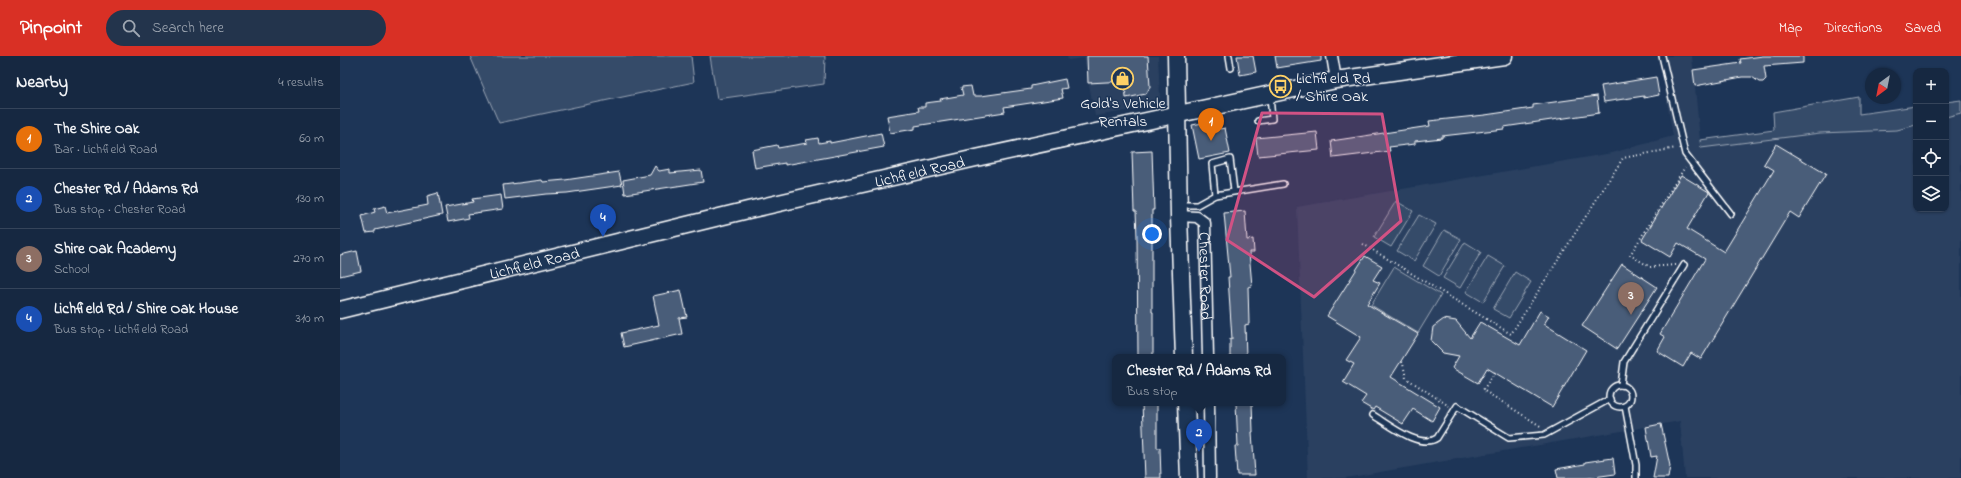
<!DOCTYPE html>
<meta charset="utf-8">
<style>
body{margin:0;font-family:"Indie Flower",sans-serif;background:#23344c;color:#f1f3f6}
.controls{position:absolute;right:12px;top:12px;display:grid;overflow:hidden;border-radius:8px;box-shadow:0 1px 3px #0004}
.controls button{width:36px;height:36px;display:grid;place-items:center;padding:0;border:0;border-bottom:1px solid #35445a;background:#162841;color:#f1f3f6;font:20px sans-serif}
.compass{position:absolute;left:1525px;top:12px;width:36px;height:36px;border-radius:50%;background:#162841;box-shadow:0 1px 3px #0004;rotate:212deg}
.you{position:absolute;left:812px;top:178px;width:14px;height:14px;margin:-10px;border:3px solid #fff;border-radius:50%;background:#1a73e8;box-shadow:0 0 0 6px #1a73e833}
.badge{display:grid;place-items:center;width:26px;height:26px;border-radius:50%;background:#d93025;color:#fff;font-size:13px;font-weight:700}
.pin{position:absolute;translate:-50% -33px;filter:drop-shadow(0 1px 2px #0008)}
.pin::after{content:'';position:absolute;top:21px;width:14px;height:12px;background:inherit;clip-path:polygon(0 0,100% 0,50% 100%)}
.popup{position:absolute;left:772px;top:298px;width:174px;height:52px;box-sizing:border-box;display:grid;place-content:center;border-radius:8px;background:#162841;filter:drop-shadow(0 1px 3px #0005);font-size:13px;white-space:nowrap;color:#9ea6b1}
.popup b{font-size:15px;color:#f1f3f6}
.popup::after{content:'';position:absolute;left:50%;top:100%;margin-left:-8px;border:8px solid transparent;border-top-color:#162841}
.list{margin:0;padding:0;list-style:none}
h2{display:flex;justify-content:space-between;align-items:center;height:52px;margin:0;padding:0 16px;font-size:17px}
h2 small{font-size:13px;font-weight:400;color:#9ea6b1}
.list li{display:grid;grid-template-columns:26px 1fr auto;gap:12px;align-items:center;box-sizing:border-box;height:60px;padding:0 16px;border-top:1px solid #35445a}
.list b{display:block;font-size:15px;white-space:nowrap}
.list p{margin:0;font-size:13px;white-space:nowrap;color:#9ea6b1}
.list em{font-size:13px;font-style:normal;color:#9ea6b1}
.icon{flex:none;width:22px;height:22px;fill:none;stroke:currentColor;stroke-width:2;stroke-linecap:round;stroke-linejoin:round}
.map{position:relative;flex:none;width:1621px;height:422px;overflow:hidden}
header{display:flex;align-items:center;gap:24px;box-sizing:border-box;height:56px;padding:0 20px;background:#d93025;color:#fff}
header strong{font-size:19px}
nav{display:flex;gap:22px;margin-inline-start:auto;font-size:14px}
.search{width:280px;height:36px;background:#23344c;display:flex;align-items:center;gap:10px;box-sizing:border-box;padding:0 14px;border-radius:22px;color:#9ea6b1;font-size:15px}
main{display:flex}
aside{flex:1;background:#162841}
.map>svg:first-child{display:block}
.built{fill:#2a4161}
.green{fill:#364b69;stroke:#9aa5b4}
.building{fill:#4a5d79;stroke:#fff}
.lines{fill:none;stroke-linecap:round;stroke-linejoin:round}
.service-casing{stroke:#fff;stroke-width:8}
.minor-casing{stroke:#fff;stroke-width:13}
.trunk-casing{stroke:#fff;stroke-width:19}
.path{stroke:#fff;stroke-width:2;stroke-dasharray:1 3;stroke-linecap:butt}
.service{stroke:#1d3557;stroke-width:5}
.minor{stroke:#1d3557;stroke-width:10}
.trunk{stroke:#1d3557;stroke-width:16}
.marked{fill:#d15284;fill-opacity:0.2;stroke:#d15284;stroke-width:3;stroke-linejoin:round}
.labels{text-anchor:middle;stroke-width:3;stroke-linejoin:round;paint-order:stroke}
.poi-label{font-size:16px;fill:#fff;stroke:#1d3557;text-anchor:start}
.street-label{font-size:16px;fill:#fff;stroke:#1d3557}
</style>
<header>
<strong>Pinpoint</strong>
<div class="search"><svg class="icon" aria-label="search" viewBox="0 0 24 24"><circle cx="10" cy="10" r="6"/><path d="M15 15l6 6"/></svg>Search here</div>
<nav><a>Map</a><a>Directions</a><a>Saved</a></nav>
</header>
<main>
<aside>
<h2>Nearby<small>4 results</small></h2>
<ul class="list">
<li><span class="badge" style="background:#e8710a">1</span><div><b>The Shire Oak</b><p>Bar · Lichfield Road</p></div><em>60 m</em></li>
<li><span class="badge" style="background:#1a4fb4">2</span><div><b>Chester Rd / Adams Rd</b><p>Bus stop · Chester Road</p></div><em>130 m</em></li>
<li><span class="badge" style="background:#8d6e63">3</span><div><b>Shire Oak Academy</b><p>School</p></div><em>270 m</em></li>
<li><span class="badge" style="background:#1a4fb4">4</span><div><b>Lichfield Rd / Shire Oak House</b><p>Bus stop · Lichfield Road</p></div><em>310 m</em></li>
</ul>
</aside>
<div class="map">
<svg width="1621" height="422" viewBox="0 0 1621 422">
<rect width="100%" height="100%" fill="#1d3557"/>
<filter id="ink" filterUnits="userSpaceOnUse"><feTurbulence type="fractalNoise" baseFrequency=".025" numOctaves="2"/><feDisplacementMap in="SourceGraphic" scale="8" xChannelSelector="R" yChannelSelector="G"/><feConvolveMatrix kernelMatrix="1 2 1 2 8 2 1 2 1" color-interpolation-filters="sRGB"/></filter>
<g filter="url(#ink)">
<!-- built -->
<g class="built">
<path d="M727,0h91l2,42 -9,9 -56,9 -11,-58 -16,2z"/>
<path d="M1319,0h33l8,84 74,-10 -1,-18 86,-15v17l57,-8v103h30v-107l15,-2v378h-276l-5,-57 -335,57h-37l-11,-271 315,-54 61,-17z"/>
</g>
<!-- green -->
<g class="green">
<path d="M130,0h221l3,26 -195,41z"/>
<path d="M370,0h115l-1,28 -107,15z"/>
<path d="M1519,41v17l57,-8v19l-19,5 -77,3 -119,15 -1,-8 74,-10 -1,-18z"/>
<path d="M1621,44v13l-15,4v-15z"/>
<path d="M1056,145l17,10 -22,36 -17,-10z"/>
<path d="M1079,159l17,9 -22,37 -17,-10z"/>
<path d="M1104,174l17,9 -22,37 -16,-10z"/>
<path d="M1125,186l16,10 -21,36 -17,-10z"/>
<path d="M1148,200l17,10 -22,36 -17,-10z"/>
<path d="M1054,211l47,28 -23,38 -47,-28z"/>
<path d="M1175,216l16,10 -22,36 -16,-9z"/>
</g>
<!-- building -->
<g class="building">
<path d="M747,0h61l2,31 -4,7 -20,4 -1,-17 -37,2z"/>
<path d="M897,0h16l3,16 -16,3z"/>
<path d="M935,0h46v5l-44,7z"/>
<path d="M1423,0h40v7l-39,3 2,13 -3,3h-4l-7,-5h-10l-47,9 -2,-16 48,-7 -1,-4z"/>
<path d="M1316,21l3,18 -15,3v-2l-40,6 -3,-16z"/>
<path d="M725,23l2,9 -6,1 2,9 -59,9 1,5 -90,14v3l-25,4 -3,-17 32,-5 -1,-4h7v-4l16,-2 -1,-2 23,-4 -2,-8 10,-1 2,10h8l50,-7v-3z"/>
<path d="M1257,40l2,17 -95,14v2l-62,7v2l-27,3v3l-26,3 1,4 -57,7 -2,-17 99,-15 -1,-5 56,-6 48,-7v-3z"/>
<path d="M879,64l1,9 5,-1 5,25 -31,6 -7,-34z"/>
<path d="M977,76l2,18 -61,6 -2,-18z"/>
<path d="M541,77l3,14 -99,18v-2l-30,5 -3,-18 25,-5 1,3 29,-5 -1,-3 12,-2 1,5 11,-2v2z"/>
<path d="M1436,88l50,30 -27,44 -9,-6 -89,147 -10,-6 -8,14 -26,-16 8,-14 -5,-3 45,-75 -27,-16 -8,14 -28,-17 39,-65 28,17 -22,37 37,23 50,-82 -10,-6z"/>
<path d="M812,95l2,59h-2v102h1v45h-15l-1,-121 -1,-25h-2l-2,-59z"/>
<path d="M315,110l4,5 11,-2v4l31,-3 2,12 -78,12 -2,-14 27,-5z"/>
<path d="M279,116l3,13 -55,8 -21,1 -41,5 -2,-14 39,-5 1,2 22,-2z"/>
<path d="M98,137l4,22 -67,15v2l-9,1 -4,-17 13,-4 -1,-3 11,-3 2,7 41,-8 -1,-9z"/>
<path d="M161,139l2,14 -35,5 1,4 -21,4 -3,-15 28,-5 -1,-3z"/>
<path d="M905,155l2,29 6,-1 1,13h-5l3,34 -4,1 1,37 -4,1 1,32h-16v-18h2l-4,-62h2l-6,-64z"/>
<path d="M17,195l4,20 -21,5v-21z"/>
<path d="M1025,200l17,10 -9,14 7,3 -13,21 51,30 -27,43 49,30 -8,14 -19,-12 -10,15 -28,-17 -2,3 -12,-7 5,-7 -23,-14 11,-18 -8,-4 15,-23 -34,-21z"/>
<path d="M1282,208l35,23 -40,62 -35,-23z"/>
<path d="M341,234l6,27 -8,1 3,16 -58,13 -3,-14 38,-8 -6,-29z"/>
<path d="M1200,255l9,5 -5,8 42,26 -34,57 -65,-39 -9,15 -26,-15 7,-12 -16,-3 -12,-12 2,-14 11,-8 12,2 14,17 10,-16 40,23z"/>
<path d="M802,347h15v45h3l1,30h-16z"/>
<path d="M896,347h16l1,29h-1l3,43h-18l-2,-29h3z"/>
<path d="M1321,368l9,42 -2,12h-15l4,-22 -6,1 -5,-30z"/>
<path d="M1273,402l2,16 -28,4h-29l-2,-9 29,-5v-2z"/>
</g>
<g class="lines">
<defs>
<g id="service">
<path d="M889,0l2,12"/>
<path d="M1322,0l23,98 46,60"/>
<path d="M918,65l14,-2 -2,-23"/>
<path d="M875,139l-3,-31 18,-5 4,32"/>
<path d="M841,149h16l18,-10 68,-11"/>
<path d="M1281,329l3,-23 60,-97"/>
<circle cx="1280" cy="340" r="11"/>
<path d="M1285,350l11,59v13"/>
<path d="M1033,359c15,9 47,35 64,23l20,-32 52,32 35,-3 66,-36"/>
</g>
<g id="minor">
<path d="M992,0l4,24"/>
<path id="s1" d="M839,160l18,1 8,6 3,134"/>
<path d="M869,347l1,75"/>
</g>
<g id="trunk">
<path d="M836,0l3,160 5,141"/>
<path id="s2" d="M0,254l408,-100 228,-52 360,-78 168,-24"/>
<path d="M846,347l3,75"/>
</g>
</defs>
<!-- service casing -->
<use href="#service" class="service-casing"/>
<!-- minor casing -->
<use href="#minor" class="minor-casing"/>
<!-- trunk casing -->
<use href="#trunk" class="trunk-casing"/>
<!-- path -->
<g class="path">
<path d="M1023,188l148,90 112,-176 53,-10"/>
<path d="M1335,209l-25,2 -20,-12 55,-88"/>
<path d="M1061,306l2,2 3,14 43,28"/>
<path d="M1155,316l-12,18 59,37"/>
</g>
<!-- service -->
<use href="#service" class="service"/>
<!-- minor -->
<use href="#minor" class="minor"/>
<!-- trunk -->
<use href="#trunk" class="trunk"/>
</g>
</g>
<!-- marked area -->
<path class="marked" d="M922,57l120,1 19,107 -87,76 -87,-57z"/>
<!-- icons -->
<defs>
<symbol id="shop-ring" viewBox="-11 -11 22 22"><circle r="9.5" fill="#1d3557" stroke="#ffd166" stroke-width="1.5"/><path d="M-5-2.5h2.3a2.7 3.5 0 0 1 5.4 0H5L5.5 6h-11ZM-1.5-2.5h3a1.5 2.3 0 0 0-3 0Z" fill="#ffd166"/></symbol>
<symbol id="bus-ring" viewBox="-11 -11 22 22"><circle r="9.5" fill="#1d3557" stroke="#ffd166" stroke-width="1.5"/><path d="M-5-6H5V4H4V6H2V4H-2V6H-4V4H-5ZM-3.5-4V0h7V-4ZM-3.5 1.2v1.5H-2V1.2ZM2 1.2v1.5H3.5V1.2Z" fill="#ffd166"/></symbol>
</defs>
<g fill-rule="evenodd">
<use href="#shop-ring" x="770" y="10" width="25" height="25"/>
<use href="#bus-ring" x="928" y="18" width="25" height="25"/>
</g>
<g class="labels">
<!-- poi labels -->
<g class="poi-label">
<text x="956" y="27">Lichfield Rd<tspan x="956" dy="18">/ Shire Oak</tspan></text>
<text x="783" y="52" text-anchor="middle">Gold's Vehicle<tspan x="783" dy="18">Rentals</tspan></text>
</g>
<!-- street labels -->
<g class="street-label">
<text dy="6" stroke="none"><textPath href="#s2" startOffset="596">Lichfield Road</textPath></text>
<text dy="6" stroke="none"><textPath href="#s2" startOffset="200">Lichfield Road</textPath></text>
<text dy="6" stroke="none"><textPath href="#s1" startOffset="81">Chester Road</textPath></text>
</g>
</g>
</svg>
<div class="controls">
<button>+</button>
<button>−</button>
<button><svg class="icon" aria-label="locate" viewBox="0 0 24 24"><circle cx="12" cy="12" r="6"/><path d="M12 2v4M12 18v4M2 12h4M18 12h4"/></svg></button>
<button><svg class="icon" aria-label="layers" viewBox="0 0 24 24"><path d="M12 4l9 5-9 5-9-5zM3 14l9 5 9-5"/></svg></button>
</div>
<svg class="compass" viewBox="-18 -18 36 36"><path d="M0-13l5 13h-10z" fill="#e53935"/><path d="M0 13l5-13h-10z" fill="#9ea6b1"/></svg>
<div class="you"></div>
<div class="pin badge" style="left:871px;top:85px;background:#e8710a">1</div>
<div class="pin badge" style="left:859px;top:396px;background:#1a4fb4">2</div>
<div class="popup"><b>Chester Rd / Adams Rd</b>Bus stop</div>
<div class="pin badge" style="left:1291px;top:259px;background:#8d6e63">3</div>
<div class="pin badge" style="left:263px;top:181px;background:#1a4fb4">4</div>
</div>
</main>
